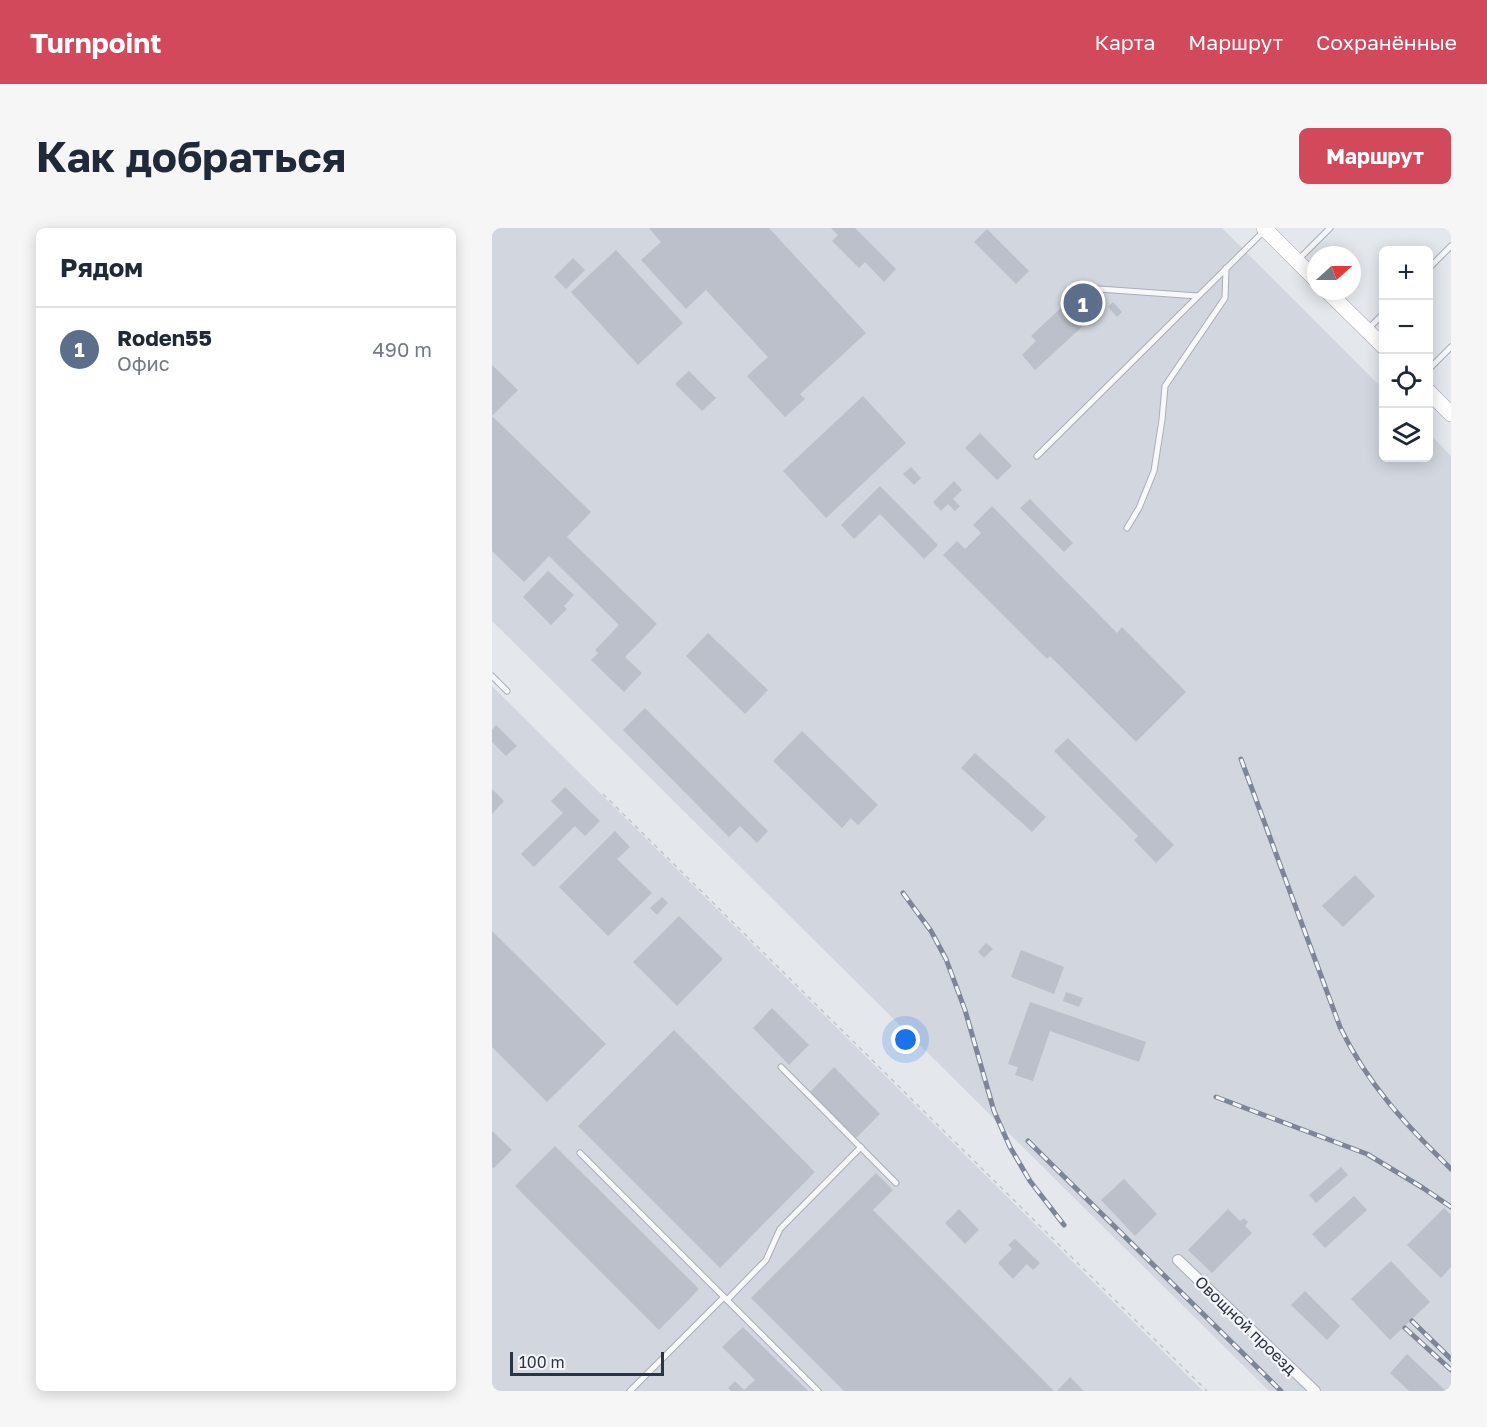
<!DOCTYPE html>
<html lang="ru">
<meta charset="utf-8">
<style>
body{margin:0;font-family:"Golos Text",sans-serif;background:#f6f6f7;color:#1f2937}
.controls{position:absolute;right:18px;top:18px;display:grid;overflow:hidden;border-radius:9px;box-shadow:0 3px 15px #0003}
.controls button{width:54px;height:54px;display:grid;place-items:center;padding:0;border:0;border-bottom:2px solid #e0e1e3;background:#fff;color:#1f2937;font:30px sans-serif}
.compass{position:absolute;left:815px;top:18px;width:54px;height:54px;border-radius:50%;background:#fff;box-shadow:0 3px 15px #0003;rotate:69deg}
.scale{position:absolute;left:18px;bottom:15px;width:154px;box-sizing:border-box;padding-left:6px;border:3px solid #2b3445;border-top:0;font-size:16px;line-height:21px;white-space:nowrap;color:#2b3445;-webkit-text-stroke:4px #f4f6f9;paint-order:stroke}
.you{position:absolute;left:414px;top:812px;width:21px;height:21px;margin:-15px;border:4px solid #fff;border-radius:50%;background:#1a73e8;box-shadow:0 0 0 9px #1a73e833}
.badge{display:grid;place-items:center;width:39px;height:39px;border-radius:50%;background:#d1495b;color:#fff;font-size:20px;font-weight:700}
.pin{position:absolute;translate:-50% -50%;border:3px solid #fff;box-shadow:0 2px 6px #0006}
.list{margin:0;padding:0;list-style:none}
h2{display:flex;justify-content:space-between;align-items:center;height:78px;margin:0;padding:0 24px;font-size:26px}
h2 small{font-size:20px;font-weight:400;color:#747a83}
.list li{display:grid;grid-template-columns:39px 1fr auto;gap:18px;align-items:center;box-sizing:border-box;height:84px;padding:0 24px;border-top:2px solid #e0e1e3}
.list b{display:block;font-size:22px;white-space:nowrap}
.list p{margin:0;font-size:20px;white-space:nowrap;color:#747a83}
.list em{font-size:20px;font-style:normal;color:#747a83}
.icon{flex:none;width:33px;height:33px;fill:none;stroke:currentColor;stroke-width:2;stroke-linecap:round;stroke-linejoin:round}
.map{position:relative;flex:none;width:959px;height:1163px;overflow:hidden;border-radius:9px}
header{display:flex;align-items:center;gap:36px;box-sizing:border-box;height:84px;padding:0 30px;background:#d1495b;color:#fff}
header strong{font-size:28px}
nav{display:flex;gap:33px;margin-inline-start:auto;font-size:21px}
.intro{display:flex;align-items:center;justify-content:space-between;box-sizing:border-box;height:144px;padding:0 36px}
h1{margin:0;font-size:42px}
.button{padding:15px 27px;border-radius:9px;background:#d1495b;color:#fff;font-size:21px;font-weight:700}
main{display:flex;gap:36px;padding:0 36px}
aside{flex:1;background:#fff;border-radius:9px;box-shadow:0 3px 15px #0003}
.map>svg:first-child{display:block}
.built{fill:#d2d6de}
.building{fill:#bbc0ca}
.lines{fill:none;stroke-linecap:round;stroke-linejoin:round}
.lane-casing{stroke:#a9aeb7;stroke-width:7}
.street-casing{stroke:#a9aeb7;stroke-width:12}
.secondary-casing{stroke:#a9aeb7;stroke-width:16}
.path{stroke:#c2c5cb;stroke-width:1.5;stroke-dasharray:4.5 4.5;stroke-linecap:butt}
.lane{stroke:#f7f8fa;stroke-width:5}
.street{stroke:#f7f8fa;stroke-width:10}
.secondary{stroke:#fff;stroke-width:15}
.rail-casing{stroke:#7d8696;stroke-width:5}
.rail{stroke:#f4f6f9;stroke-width:3;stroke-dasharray:9;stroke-linecap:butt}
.labels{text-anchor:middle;stroke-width:4.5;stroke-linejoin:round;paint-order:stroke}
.street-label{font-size:16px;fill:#2b3445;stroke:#f4f6f9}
</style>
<header>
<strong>Turnpoint</strong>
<nav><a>Карта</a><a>Маршрут</a><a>Сохранённые</a></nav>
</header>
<div class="intro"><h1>Как добраться</h1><a class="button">Маршрут</a></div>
<main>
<aside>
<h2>Рядом<small></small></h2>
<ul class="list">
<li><span class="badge" style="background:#5c6f8a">1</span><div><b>Roden55</b><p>Офис</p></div><em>490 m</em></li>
</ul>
</aside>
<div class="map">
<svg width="959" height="1163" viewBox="0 0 959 1163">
<rect width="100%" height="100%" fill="#e4e7ec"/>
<!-- built -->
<g class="built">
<path d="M0,0h730l161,161 1,69h44l1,-25 22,23v935h-182l-777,-770z"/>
<path d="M0,458l711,705h-711z"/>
</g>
<!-- building -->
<g class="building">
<path d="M157,0h120l97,105 -66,61 5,5 -20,18 -38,-41 21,-19 -62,-67 -20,19 -45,-49 20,-18z"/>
<path d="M339,0h24l41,41 -12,13 -19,-20 -6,6 -27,-27 6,-6z"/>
<path d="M495,1l42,42 -13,13 -42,-42z"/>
<path d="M124,22l67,73 -45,42 -67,-73z"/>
<path d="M81,30l12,12 -19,19 -12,-12z"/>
<path d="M591,69l16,18 -5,5 -17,-17z"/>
<path d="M621,74l9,10 -5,5 -9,-10z"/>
<path d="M572,77l19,21 -48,44 -13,-15 14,-14 -5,-5z"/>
<path d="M0,137l26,25 -26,26 99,96 -24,25 90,87 -32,33 17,16 -18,19 -33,-32 7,-7 -3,-3 24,-25 -70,-69 -25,26 -32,-31z"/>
<path d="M197,143l27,27 -14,13 -27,-27z"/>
<path d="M371,168l43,47 -80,75 -43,-47z"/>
<path d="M488,205l32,33 -15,14 -32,-32z"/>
<path d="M419,239l10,11 -7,7 -11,-11z"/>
<path d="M462,253l8,9 -9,9 7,7 -5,5 -7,-7 -7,7 -8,-9z"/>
<path d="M388,258l58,59 -14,14 -44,-45 -26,25 -13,-14z"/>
<path d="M538,271l43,44 -9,9 -44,-44z"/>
<path d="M500,278l125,127 5,-6 64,65 -50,50 -86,-86 -3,3 -104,-104 14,-14 8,8 16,-16 -8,-8z"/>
<path d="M56,343l26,24 -10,11 3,3 -16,16 -28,-28z"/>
<path d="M216,405l60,57 -23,24 -59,-58z"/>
<path d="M153,480l123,123 -11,12 -17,-17 -11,11 -106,-107z"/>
<path d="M4,497l21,21 -11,10 -14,-14v-12z"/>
<path d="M310,503l76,74 -20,20 -7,-7 -9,10 -69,-67z"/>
<path d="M576,510l106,107 -18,18 -22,-23 4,-4 -84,-85z"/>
<path d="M483,525l71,64 -14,15 -71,-64z"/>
<path d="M73,559l35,34 -15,15 -10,-10 -41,41 -13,-13 42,-41 -12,-12z"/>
<path d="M0,561l12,12 -12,13z"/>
<path d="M123,603l15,16 -13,12 35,34 -44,43 -49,-49z"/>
<path d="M863,647l20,21 -32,31 -21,-21z"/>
<path d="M170,669l6,6 -11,12 -7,-7z"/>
<path d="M187,688l44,43 -46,47 -44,-44z"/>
<path d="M0,703l114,113 -59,58 -55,-55z"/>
<path d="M494,715l7,6 -9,9 -6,-6z"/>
<path d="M529,722l43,17 -10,27 -43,-17z"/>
<path d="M574,764l17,6 -4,9 -16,-6z"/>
<path d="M538,774l116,40 -7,20 -89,-31 -17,50 -18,-6 3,-8 -10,-3z"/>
<path d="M280,780l37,37 -20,20 -36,-37z"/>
<path d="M182,802l141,142 -95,96 -142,-142z"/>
<path d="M342,839l46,47 -24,24 -46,-46z"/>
<path d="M0,903l20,19 -18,18 -2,-1z"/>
<path d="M63,918l144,143 -40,41 -144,-144z"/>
<path d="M849,939l7,8 -32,28 -7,-8z"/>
<path d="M384,945l17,17 -20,20 181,181h-210l-93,-93z"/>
<path d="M632,951l33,35 -22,22 -34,-36z"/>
<path d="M862,968l13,14 -42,38 -13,-14z"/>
<path d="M952,980l7,7v52l-10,11 -34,-33z"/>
<path d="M467,981l20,21 -14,14 -20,-21z"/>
<path d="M736,981l12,12 4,-3 4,4 -3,4 7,7 -40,40 -24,-23z"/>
<path d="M523,1011l25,24 -7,7 -6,-6 -14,15 -15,-16 14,-14 -4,-4z"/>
<path d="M899,1033l39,41 -40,38 -39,-41z"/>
<path d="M813,1063l35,35 -13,14 -36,-35z"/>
<path d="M251,1099l65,64h-77l-3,-3 7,-7 9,9 11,-10 -33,-33z"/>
<path d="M915,1126l39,37h-37l-19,-18z"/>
<path d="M578,1149l14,14h-27z"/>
</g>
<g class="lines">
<defs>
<g id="lane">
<path d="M807,31l31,-31"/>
<path d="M936,41l23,-23"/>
<path d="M607,61l99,7"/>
<path d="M876,101l16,-16"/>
<path d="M936,142l23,-23"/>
<path d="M545,228l227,-225"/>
<path d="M635,300l12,-20 15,-37 8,-51 3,-34 60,-88 1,-30"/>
<path d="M0,448l15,15"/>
<path d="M289,839l115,116"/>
<path d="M88,925l238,238"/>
<path d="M235,1072l39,-40 14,-31 81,-82"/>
<path d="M138,1163l94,-94"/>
</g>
<path id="street" d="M686,1032l137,131"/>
<g id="secondary">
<path d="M772,0l52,52"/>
<path d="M835,63l57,56"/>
<path d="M936,163l23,23"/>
</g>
</defs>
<!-- lane casing -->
<use href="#lane" class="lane-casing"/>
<!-- street casing -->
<use href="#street" class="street-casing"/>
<!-- secondary casing -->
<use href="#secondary" class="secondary-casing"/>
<!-- path -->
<path class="path" d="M111,566l604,597"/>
<!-- lane -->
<use href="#lane" class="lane"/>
<!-- street -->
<use href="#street" class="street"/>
<!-- secondary -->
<use href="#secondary" class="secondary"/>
<defs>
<g id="rail">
<path d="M749,531l99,268c28,58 66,98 111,142"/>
<path d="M411,665l28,38 15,28 19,51 29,101 16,36 20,34 34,44"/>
<path d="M724,869l151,57 56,34 28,19"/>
<path d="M536,913l253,250"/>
<path d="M920,1093l39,38"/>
<path d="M913,1100l46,42"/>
</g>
</defs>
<!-- rail casing -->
<use href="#rail" class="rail-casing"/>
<!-- rail -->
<use href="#rail" class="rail"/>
</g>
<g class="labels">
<!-- street labels -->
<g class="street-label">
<text transform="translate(754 1097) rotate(44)" y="6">Овощной проезд</text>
</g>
</g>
</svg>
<div class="controls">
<button>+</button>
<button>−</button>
<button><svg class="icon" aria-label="locate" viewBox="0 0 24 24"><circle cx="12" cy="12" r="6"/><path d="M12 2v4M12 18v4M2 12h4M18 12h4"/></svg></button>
<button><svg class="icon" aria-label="layers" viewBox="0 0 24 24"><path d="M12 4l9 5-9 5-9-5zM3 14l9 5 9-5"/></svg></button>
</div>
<svg class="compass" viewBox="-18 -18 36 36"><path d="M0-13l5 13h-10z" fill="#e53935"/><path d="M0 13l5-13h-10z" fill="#747a83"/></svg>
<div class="scale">100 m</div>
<div class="you"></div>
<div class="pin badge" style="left:591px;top:75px;background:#5c6f8a">1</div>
</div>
</main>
